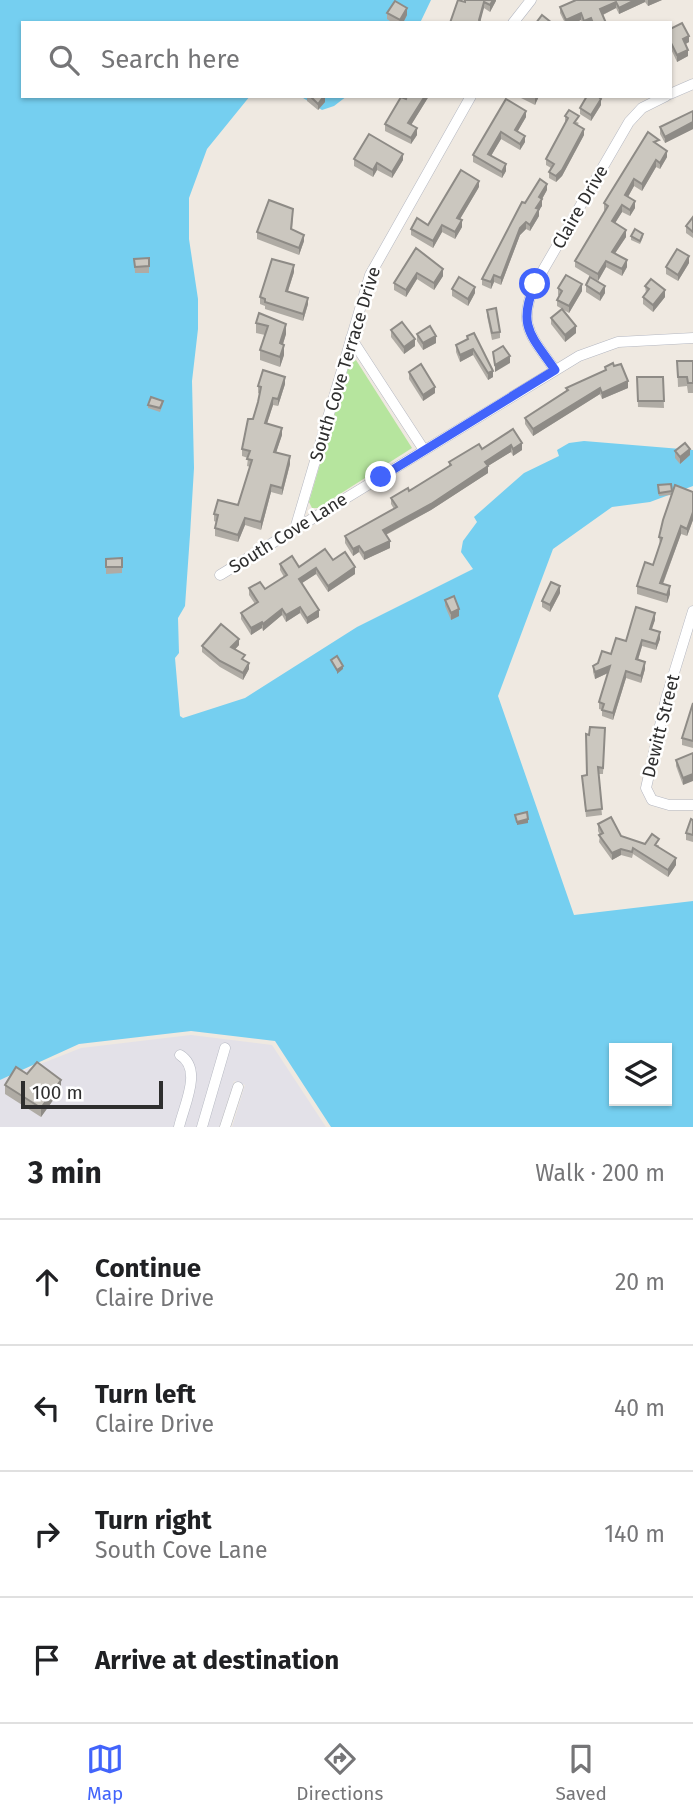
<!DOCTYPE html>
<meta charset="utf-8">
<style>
body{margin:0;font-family:"Fira Sans",sans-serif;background:#f6f6f6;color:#202124}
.controls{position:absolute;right:21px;bottom:21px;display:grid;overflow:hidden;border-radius:0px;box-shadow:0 2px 5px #0004}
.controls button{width:63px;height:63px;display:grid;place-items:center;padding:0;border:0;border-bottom:2px solid #e0e0e0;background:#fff;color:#202124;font:35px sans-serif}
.scale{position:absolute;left:21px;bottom:18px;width:142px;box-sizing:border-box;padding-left:7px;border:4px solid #2e2e2e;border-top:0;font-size:19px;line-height:24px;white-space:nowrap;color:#2e2e2e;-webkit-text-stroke:5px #fff;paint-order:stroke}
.stop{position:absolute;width:21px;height:21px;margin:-16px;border:5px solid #4264fb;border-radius:50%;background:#fff}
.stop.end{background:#4264fb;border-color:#fff;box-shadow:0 2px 7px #0008}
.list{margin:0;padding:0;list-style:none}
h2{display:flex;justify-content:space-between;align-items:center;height:91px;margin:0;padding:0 28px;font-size:30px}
h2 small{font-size:23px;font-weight:400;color:#757577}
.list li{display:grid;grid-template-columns:46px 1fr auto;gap:21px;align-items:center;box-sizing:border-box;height:126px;padding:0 28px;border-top:2px solid #e0e0e0}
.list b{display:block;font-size:26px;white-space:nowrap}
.list p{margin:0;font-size:23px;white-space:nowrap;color:#757577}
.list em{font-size:23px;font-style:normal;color:#757577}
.icon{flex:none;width:38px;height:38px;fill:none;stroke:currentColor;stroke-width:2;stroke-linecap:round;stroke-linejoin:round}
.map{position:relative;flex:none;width:693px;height:1127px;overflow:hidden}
.search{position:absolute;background:#fff;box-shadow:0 2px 5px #0004;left:21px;right:21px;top:21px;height:77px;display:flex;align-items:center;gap:18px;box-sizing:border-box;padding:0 24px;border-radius:0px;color:#757577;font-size:26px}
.sheet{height:595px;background:#fff}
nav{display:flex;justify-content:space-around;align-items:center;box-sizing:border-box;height:98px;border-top:2px solid #e0e0e0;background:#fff;font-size:19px;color:#757577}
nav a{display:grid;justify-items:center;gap:4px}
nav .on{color:#4264fb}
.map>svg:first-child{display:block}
.industrial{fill:#e3e1e8}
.green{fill:#b6e59e}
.water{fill:#75cff0;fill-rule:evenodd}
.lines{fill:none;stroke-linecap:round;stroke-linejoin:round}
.minor-casing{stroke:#b4b7c1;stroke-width:11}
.minor{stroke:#fff;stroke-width:10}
.wall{fill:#afaba4}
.shaded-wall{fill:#8e8b86}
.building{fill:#cbc7bf;stroke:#8e8b86;stroke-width:2}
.route{stroke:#4264fb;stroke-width:9}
.labels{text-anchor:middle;stroke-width:5;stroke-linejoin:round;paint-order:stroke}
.street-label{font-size:18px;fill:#2e2e2e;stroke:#fff}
</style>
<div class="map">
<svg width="693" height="1127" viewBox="0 0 693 1127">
<rect width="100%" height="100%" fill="#efe9e1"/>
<!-- industrial -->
<path class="industrial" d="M191,1035l81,10 54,82h-94l13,-42 -11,-4 -15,46h-219v-47l81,-32z"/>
<!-- green -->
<path class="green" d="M356,360l56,88 -94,60h-6l-3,-6 40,-137z"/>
<!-- water -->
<g class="water">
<path d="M0,0h431l-11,23h-397v73h227l-43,53 -18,49v41l9,60v30l-6,52 2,87 -4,67 -5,71 -7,12 1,35 -4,5 5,58 3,2 62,-20 112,-71 116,-58 -12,-17 2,-11 14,-19 -3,-5 50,-44 35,-17 -2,-6 12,-7 15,-2 109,9v36l-43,16 -38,5 -59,42 -55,147 76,219 119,-14v226h-362l-56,-86 -84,-10 -112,13 -79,36zM614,1048h53v53h-53z"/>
<path d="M300,96h47l-13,10 -12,4z"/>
</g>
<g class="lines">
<defs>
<g id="minor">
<path d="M513,23l18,-23"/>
<path d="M670,94l23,-10"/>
<path d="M351,338l73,112"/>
<path d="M555,370c-24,-35 -38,-44 -20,-86l94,-162 13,-14 24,-12"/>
<path d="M295,529l75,-254 101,-179"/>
<path d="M220,575l359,-219 39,-14 75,-4"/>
<path d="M693,611l-27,88 -20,89 6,12 17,5h24"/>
<path d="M179,1127c5,-22 24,-58 1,-72"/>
<path d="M202,1127l23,-79"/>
<path d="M225,1127l13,-40"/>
</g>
</defs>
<!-- minor casing -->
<use href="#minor" class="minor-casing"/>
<!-- minor -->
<use href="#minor" class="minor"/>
</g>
<!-- wall -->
<g class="wall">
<path d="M496,0l-6,12 -6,-4 -19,-6z"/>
<path d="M576,0h86l-14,6 -3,-4 -26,12 -3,-6 -13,7 3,8h-24l-1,-3 -7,3h-9l-5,-10v-6z"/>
<path d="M387,13l20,2 -4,8h-10l-6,-4z"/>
<path d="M670,29l19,13 -3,2 2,12 -11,6 -7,-15z"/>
<path d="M307,96h18v6l-7,8 -11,-9z"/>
<path d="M407,96h22l-18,29 6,10 -6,9 -26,-13v-7z"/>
<path d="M517,96h22l-4,9z"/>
<path d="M506,99l20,18 -9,15 8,10 -5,8 -19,-11 -10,17 15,15 -4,7 -29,-16v-7z"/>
<path d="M601,105l-10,16 -11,-7v-6z"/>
<path d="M693,111v18l-28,14 -5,-9v-7z"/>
<path d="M565,116l14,7 -2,2 7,10 -22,41 -6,6 -7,-4v-6l2,-4 -5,-3v-6l20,-36 -1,-1z"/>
<path d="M659,146l8,11 -7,12 -4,-2 -14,24 -8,-5 -6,11 7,11 -5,8 -8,-4 -7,11 11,14 -11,16 12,14 -5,9 -16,-9 -8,14 -23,-14v-6l30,-50 -1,-1v-7z"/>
<path d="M354,159l49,1 -11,18 -15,-8 -4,7 -19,-11z"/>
<path d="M479,187l-19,32 2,8 -7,12 -13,-7 -9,16 -22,-13v-6l17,-4z"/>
<path d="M547,190l-5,9v7l-3,4v6l-9,15 -4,-2 -6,6 -19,50 -7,-3 -3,7 -9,-4v-6l43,-76z"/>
<path d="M293,216l-1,14 12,11 -5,14 -42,-16v-7z"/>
<path d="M693,217v21l-7,-5v-7z"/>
<path d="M631,236l12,1 -3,7 -9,-4z"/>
<path d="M416,248l27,28 -9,14 -17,-11 -11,18 -12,-7v-7z"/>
<path d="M149,258v15h-14l-1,-14z"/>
<path d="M689,263l-11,18 -12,-7v-7z"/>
<path d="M294,272l-6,19 20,13 -5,17 -38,-12v-3l-5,-2v-7z"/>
<path d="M586,285l19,8 -5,8 -14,-9z"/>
<path d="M645,286l20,11 -12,15 -10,-8v-7l3,-4z"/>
<path d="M558,288l24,3 -13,22 -12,-7v-6l2,-4 -1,-1z"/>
<path d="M452,289l23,4 -7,13 -16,-10z"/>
<path d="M487,310l13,22v6l-8,2 -5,-24z"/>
<path d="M259,313l27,21 -3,10 1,11 -4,12 -20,-7v-10l5,-15 -9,-2v-10z"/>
<path d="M551,318l25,15 -11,9 -14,-18z"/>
<path d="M391,330l24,16 -11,8 -13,-17z"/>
<path d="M417,334l19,9 -13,7 -6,-9z"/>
<path d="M467,336l26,41 -5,3 -15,-25 -13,7 -4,-10v-7l11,-5z"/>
<path d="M677,361h16v32h-5l-1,-7 -9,1z"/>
<path d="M605,367l23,21 -26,11 -2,-5 -67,42 -8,-12v-6l41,-27v-3l39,-17z"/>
<path d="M409,372l26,21 -12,8 -14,-22z"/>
<path d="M637,377h26l1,31 -26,-1z"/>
<path d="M285,384l-7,22 -5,-1 -6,18 15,12 -6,17 14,12 -8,31 -11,-3 -10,38 -16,-5 -7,17 -23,-6v-8l1,-6 -2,-1v-7l24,-9 12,-38 -3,-1 1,-8 -6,-2v-7l16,-47 2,-8 -2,-1v-7z"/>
<path d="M163,404l-3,8 -12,-4v-3z"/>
<path d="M513,429l9,21 -9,6 -2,-4 -23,14v7l-57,37 -45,25 4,13 -26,12 -5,-8 -6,4 -8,-13v-7l49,-27 -3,-5v-6l18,-7 40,-25v-4l33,-13z"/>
<path d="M675,451l15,4 -10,9 -5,-6z"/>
<path d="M671,484l1,10 21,-2v28l-6,16 -6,-2 -18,50 7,10 -3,9 -30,-9v-8l16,-21 7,-20 -1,-8 12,-42 -12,1 -1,-11z"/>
<path d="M122,558v15l-16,1v-15z"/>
<path d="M333,560l22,14 -27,18 -12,-18 -14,9 17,34 -12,7 -7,-11 -14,9 -4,-7 -19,16 -1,-3 -11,7 -10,-16v-6l14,-9 -6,-9v-7l16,1 19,-12 -4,-7v-6l19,3z"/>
<path d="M560,593l-10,19 -8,-5v-6z"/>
<path d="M445,600l14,16 -8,4 -6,-14z"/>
<path d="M655,620l-4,9 9,10 -4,11 -14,-4 -4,14 7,9 -4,14 -15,-5 -13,42 -11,-4v-6l-3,-1v-7l9,-29 -13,6 -2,-7v-6l18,-12 15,-13z"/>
<path d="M239,645l-4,4 10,12 4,8 -6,11 -23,-13 -18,-15v-6z"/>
<path d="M693,703v45l-11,-3v-7z"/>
<path d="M605,728l-2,46h-5l4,41 -16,2 -4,-41 5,-1 2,-40z"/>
<path d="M693,753l-10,32 -7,-19v-6z"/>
<path d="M693,820v22l-7,-2v-7z"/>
<path d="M598,824l23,12 24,8 14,1 -1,2 18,18 -8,12 -35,-23 -1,4 -11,-3 -9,5 -13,-18 1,-7 -2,-4z"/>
<path d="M27,1074l34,15 -20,28 -36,-23v-9z"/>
</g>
<!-- shaded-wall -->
<g class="shaded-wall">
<path d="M493,0h3v1l-6,11v-7z"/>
<path d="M635,0h10v2l-26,12v-6z"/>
<path d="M648,0h14l-14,6z"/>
<path d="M484,2v6l-4,15 -1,-3z"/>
<path d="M616,2v6l-16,8v-7z"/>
<path d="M407,8v7l-4,8h-3v-3z"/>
<path d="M581,13v7l-7,3h-8v-3z"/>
<path d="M591,18v5h-7v-2z"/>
<path d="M689,36v6l-6,3v-6z"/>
<path d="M688,50v6l-11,6v-7z"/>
<path d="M325,96v6l-7,8v-6z"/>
<path d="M425,96h4l-21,34v-7z"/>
<path d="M536,96h3l-4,9v-6z"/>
<path d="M601,99v6l-10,16v-6z"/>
<path d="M526,111v6l-11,19v-6z"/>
<path d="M693,122v7l-28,14v-6z"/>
<path d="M417,128v7l-6,9v-6z"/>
<path d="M584,129v6l-22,41 -6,6v-6z"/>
<path d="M501,132v7l-13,22v-7z"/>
<path d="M525,136v6l-5,8v-6z"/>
<path d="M667,151v6l-7,12v-6z"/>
<path d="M403,154v6l-11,18v-6z"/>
<path d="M656,160v7l-14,24v-7z"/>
<path d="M377,163v7l-4,7v-7z"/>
<path d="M506,164v7l-4,7v-6z"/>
<path d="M634,179v7l-9,16v-7z"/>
<path d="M479,181v6l-22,37v-6z"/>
<path d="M547,184v6l-5,9v7l-3,4v6l-9,15v-6l9,-28z"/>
<path d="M635,201v7l-5,8v-6z"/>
<path d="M622,205v7l-10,16v-7z"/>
<path d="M462,220v7l-7,12v-7z"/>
<path d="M526,222v7l-6,6 -19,50v-7l19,-50z"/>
<path d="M442,225v7l-9,16v-7z"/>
<path d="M626,230v7l-14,21v-6z"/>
<path d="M304,235v6l-5,14v-7z"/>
<path d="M689,256v7l-11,18v-6z"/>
<path d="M627,260v7l-5,9v-7z"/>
<path d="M606,261v6l-8,14v-7z"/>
<path d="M294,265v7l-8,25v-6z"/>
<path d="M443,269v7l-9,14v-7z"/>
<path d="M417,273v6l-11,18v-7z"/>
<path d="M494,275v7l-3,7v-7z"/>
<path d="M582,284v7l-13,22v-7z"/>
<path d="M605,286v7l-5,8v-7z"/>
<path d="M475,287v6l-7,13v-7z"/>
<path d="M665,290v7l-12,15v-7z"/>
<path d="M308,298v6l-5,17v-7z"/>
<path d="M286,324v10l-6,19v-10z"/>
<path d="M576,326v7l-11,9v-7z"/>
<path d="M436,336v7l-13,7v-7z"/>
<path d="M415,339v7l-11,8v-7z"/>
<path d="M284,345v10l-4,12v-10z"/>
<path d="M473,349v6l-13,7v-7z"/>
<path d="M510,356v7l-15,9v-7z"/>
<path d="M493,371v6l-5,3v-7z"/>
<path d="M285,377v7l-7,22v-7z"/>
<path d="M628,381v7l-26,11v-6z"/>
<path d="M435,387v6l-12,8v-6z"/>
<path d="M600,388v6l-67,42v-7z"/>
<path d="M273,398v7l-8,25v-7z"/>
<path d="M282,428v7l-8,24v-7z"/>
<path d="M522,443v7l-9,6v-7z"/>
<path d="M511,445v7l-23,14v7l-57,37 -48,26v-6z"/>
<path d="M690,449v6l-10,9v-7z"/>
<path d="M290,456v8l-8,31v-7z"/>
<path d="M271,485v7l-10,38v-8z"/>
<path d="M693,512v8l-6,16v-7z"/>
<path d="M245,518v7l-7,17v-7z"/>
<path d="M681,526v8l-21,57v-8z"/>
<path d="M390,541v7l-26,12v-7z"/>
<path d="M359,546v6l-6,4v-7z"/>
<path d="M355,567v7l-27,18v-6z"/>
<path d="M316,568v6l-17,11v-6z"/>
<path d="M560,586v7l-10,19v-7z"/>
<path d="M670,586v8l-3,9v-8z"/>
<path d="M300,607v6l-14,9v-7z"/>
<path d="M282,609v6l-19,16v-7z"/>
<path d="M459,609v7l-8,4v-7z"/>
<path d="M319,610v7l-12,7v-6z"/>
<path d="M655,613v7l-5,15v-6z"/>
<path d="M262,622v6l-11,7v-7z"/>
<path d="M660,632v7l-4,11v-6z"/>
<path d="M239,639v6l-8,9v-7z"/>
<path d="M642,640v6l-6,20v-7z"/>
<path d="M645,662v7l-4,14v-7z"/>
<path d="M249,663v6l-6,11v-7z"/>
<path d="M343,666v3l-6,5v-4z"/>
<path d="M610,666v6l-15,7v-7z"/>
<path d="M626,671v7l-13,42v-7z"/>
<path d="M693,774v7l-10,4v-7z"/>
<path d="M528,819v4l-11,2v-3z"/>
<path d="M621,849v6l-9,5v-7z"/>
<path d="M676,858v7l-8,12v-7z"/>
<path d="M61,1080v9l-20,28v-9z"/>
</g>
<!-- building -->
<g class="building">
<path d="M458,0l7,2v-2h28l-3,5 -6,-3 -5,18 2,3h-31z"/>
<path d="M576,0h59l-16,8 -3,-6 -16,7 6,14h-13l-2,-5 -7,3 -3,-8 -15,7 -6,-13z"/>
<path d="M395,1l12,7 -7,12 -13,-7z"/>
<path d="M542,15l10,8h-16z"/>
<path d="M682,23l7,13 -6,3 5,11 -11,5 -7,-14v-12z"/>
<path d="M310,96h14l-6,8z"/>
<path d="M407,96h18l-17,27 9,5 -6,10 -26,-14 16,-27 5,2z"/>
<path d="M587,96h11l3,3 -10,16 -11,-7z"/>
<path d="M506,99l20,12 -11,19 10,6 -5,8 -19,-12 -13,22 18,10 -4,8 -29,-17z"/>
<path d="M569,110l10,6 -5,7 10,6 -22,41 -6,6 -7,-4 5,-8 -8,-5 22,-41 -3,-2z"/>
<path d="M693,111v11l-28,15 -5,-10z"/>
<path d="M648,132l11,8 -5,2 13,9 -7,12 -4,-3 -14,24 -8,-5 -9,16 10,6 -5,9 -8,-5 -10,16 14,9 -14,22 15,8 -5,9 -16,-8 -8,13 -23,-13 33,-55 -4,-3z"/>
<path d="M369,134l34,20 -11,18 -15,-9 -4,7 -19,-11z"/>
<path d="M461,170l18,11 -22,37 5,2 -7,12 -13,-7 -9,16 -22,-12 6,-11 11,7z"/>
<path d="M540,179l7,5 -8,13 3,2 -6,9 3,1 -9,16 -4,-3 -6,6 -19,50 -7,-3 -3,7 -9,-3 40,-77 3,1z"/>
<path d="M269,200l24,9 -2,20 13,6 -5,13 -42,-16z"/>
<path d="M693,217v15l-7,-6z"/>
<path d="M635,229l8,5 -3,7 -9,-5z"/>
<path d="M416,248l27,21 -9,14 -17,-10 -11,17 -12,-7z"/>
<path d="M677,249l12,7 -11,19 -12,-8z"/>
<path d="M149,258v8l-14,1 -1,-8z"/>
<path d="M272,259l22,6 -8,26 22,7 -5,16 -38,-12v-3l-5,-2z"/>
<path d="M566,275l16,9 -13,22 -12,-6 5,-9 -4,-3z"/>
<path d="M459,277l16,10 -7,12 -16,-10z"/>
<path d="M590,277l15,9 -5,8 -14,-9z"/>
<path d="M651,279l14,11 -12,15 -10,-8 6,-8 -4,-3z"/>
<path d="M496,308l4,24 -8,1 -5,-23z"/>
<path d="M562,309l14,17 -11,9 -14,-17z"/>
<path d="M259,313l27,11 -6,19 4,2 -4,12 -20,-7 8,-24 -12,-3z"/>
<path d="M402,322l13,17 -11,8 -13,-17z"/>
<path d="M430,326l6,10 -13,7 -6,-9z"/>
<path d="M474,333l19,38 -5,2 -15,-24 -13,6 -4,-10 12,-6 -1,-3z"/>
<path d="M503,346l7,10 -15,9 -2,-13z"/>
<path d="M677,361h16v22h-5l-1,-6h-9z"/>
<path d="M613,363l1,3 7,-2 7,17 -26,12 -2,-5 -67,41 -8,-11 43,-28 -2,-2 40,-18 -1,-3z"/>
<path d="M421,364l14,23 -12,8 -14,-23z"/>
<path d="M263,370l22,7 -7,22 -5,-1 -8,25 17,5 -8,24 16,4 -8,32 -11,-3 -10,37 -16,-4 -7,17 -23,-7 3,-13 -4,-1 4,-14 20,5 14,-45 -5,-1 3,-8 -8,-2 6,-30h5l5,-17 3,-15 -3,-1z"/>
<path d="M637,377h26l1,24h-26z"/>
<path d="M151,397l12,4 -3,7 -12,-3z"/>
<path d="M513,429l9,14 -9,6 -2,-4 -26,17 3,4 -57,38 -48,26 7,11 -26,12 -5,-7 -6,3 -8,-13 52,-29 -6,-9 17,-10 1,3 42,-26 -2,-3 30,-18 3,5z"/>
<path d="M685,443l5,6 -10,8 -5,-6z"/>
<path d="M671,484l1,7 -13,2 -1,-8z"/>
<path d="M675,485l18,7v20l-6,17 -6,-3 -21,57 10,3 -3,9 -30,-9 8,-24 8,3 9,-27 -3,-1 4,-17z"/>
<path d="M325,549l8,11 12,-8 10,15 -27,19 -12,-18 -17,11 20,31 -12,8 -7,-11 -14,8 -4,-6 -19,15 -1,-2 -11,6 -10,-15 17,-11 -9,-14 11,-6 5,7 22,-14 -7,-11 12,-8 7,11z"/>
<path d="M122,558v9h-16v-8z"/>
<path d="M551,582l9,4 -10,19 -8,-4z"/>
<path d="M454,596l5,13 -8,4 -6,-13z"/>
<path d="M636,607l19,6 -5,16 10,3 -4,12 -14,-4 -6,19 9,3 -4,14 -15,-5 -13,42 -11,-3 2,-6 -5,-2 11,-36 -15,6 -2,-6 5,-3 4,-12 9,3 5,-16 10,3z"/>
<path d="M221,624l18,15 -8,8 14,8 -3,4 7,4 -6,10 -23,-12 -18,-15z"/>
<path d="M337,656l6,10 -6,4 -6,-10z"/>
<path d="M693,703v38l-11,-3z"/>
<path d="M590,727l15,1 -2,40 -5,-1 4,42 -16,2 -4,-35 5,-1 -1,-41 3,1z"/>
<path d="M693,753v21l-10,4 -7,-18z"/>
<path d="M527,812l1,7 -11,3 -2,-7z"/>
<path d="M611,817l10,19 24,8 7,-10 7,5 -4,6 21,13 -8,12 -35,-22 -1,4 -11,-3 -9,4 -13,-18 4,-2 -5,-9z"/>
<path d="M691,819l2,1v15l-7,-2z"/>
<path d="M37,1062l24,18 -20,28 -36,-23 11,-18 11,7z"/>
</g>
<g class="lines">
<!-- route -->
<path class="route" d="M381,477l174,-107c-24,-35 -38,-44 -20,-86"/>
</g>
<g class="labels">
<!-- street labels -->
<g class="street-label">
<text transform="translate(580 207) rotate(-60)" y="6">Claire Drive</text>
<text transform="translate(345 364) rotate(-73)" y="6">South Cove Terrace Drive</text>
<text transform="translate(288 533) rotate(-32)" y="6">South Cove Lane</text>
<text transform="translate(661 726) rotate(-76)" y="6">Dewitt Street</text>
</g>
</g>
</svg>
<div class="controls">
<button><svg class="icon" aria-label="layers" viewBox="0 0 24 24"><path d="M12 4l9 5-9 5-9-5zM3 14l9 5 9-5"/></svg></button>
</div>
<div class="scale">100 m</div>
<div class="stop" style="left:535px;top:284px"></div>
<div class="stop end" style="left:381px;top:477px"></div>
<div class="search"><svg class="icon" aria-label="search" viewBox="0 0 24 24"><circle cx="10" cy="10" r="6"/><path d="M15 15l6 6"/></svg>Search here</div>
</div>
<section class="sheet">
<h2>3 min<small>Walk · 200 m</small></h2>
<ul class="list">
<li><svg class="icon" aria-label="ahead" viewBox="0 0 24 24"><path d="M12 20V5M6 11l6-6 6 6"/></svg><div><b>Continue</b><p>Claire Drive</p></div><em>20 m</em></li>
<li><svg class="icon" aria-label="left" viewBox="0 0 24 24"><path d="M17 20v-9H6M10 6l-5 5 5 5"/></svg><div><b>Turn left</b><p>Claire Drive</p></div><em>40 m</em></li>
<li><svg class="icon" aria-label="right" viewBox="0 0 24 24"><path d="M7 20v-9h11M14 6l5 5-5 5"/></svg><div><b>Turn right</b><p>South Cove Lane</p></div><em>140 m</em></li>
<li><svg class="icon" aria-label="arrive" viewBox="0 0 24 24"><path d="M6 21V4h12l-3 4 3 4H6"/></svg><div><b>Arrive at destination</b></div></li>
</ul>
</section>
<nav>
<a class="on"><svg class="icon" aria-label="map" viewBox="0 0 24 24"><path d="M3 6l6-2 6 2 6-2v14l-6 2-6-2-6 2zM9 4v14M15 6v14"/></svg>Map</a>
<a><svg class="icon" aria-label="directions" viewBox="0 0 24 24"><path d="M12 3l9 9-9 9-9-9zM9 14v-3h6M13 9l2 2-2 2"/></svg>Directions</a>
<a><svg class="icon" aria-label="saved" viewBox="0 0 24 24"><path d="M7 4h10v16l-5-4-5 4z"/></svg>Saved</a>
</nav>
